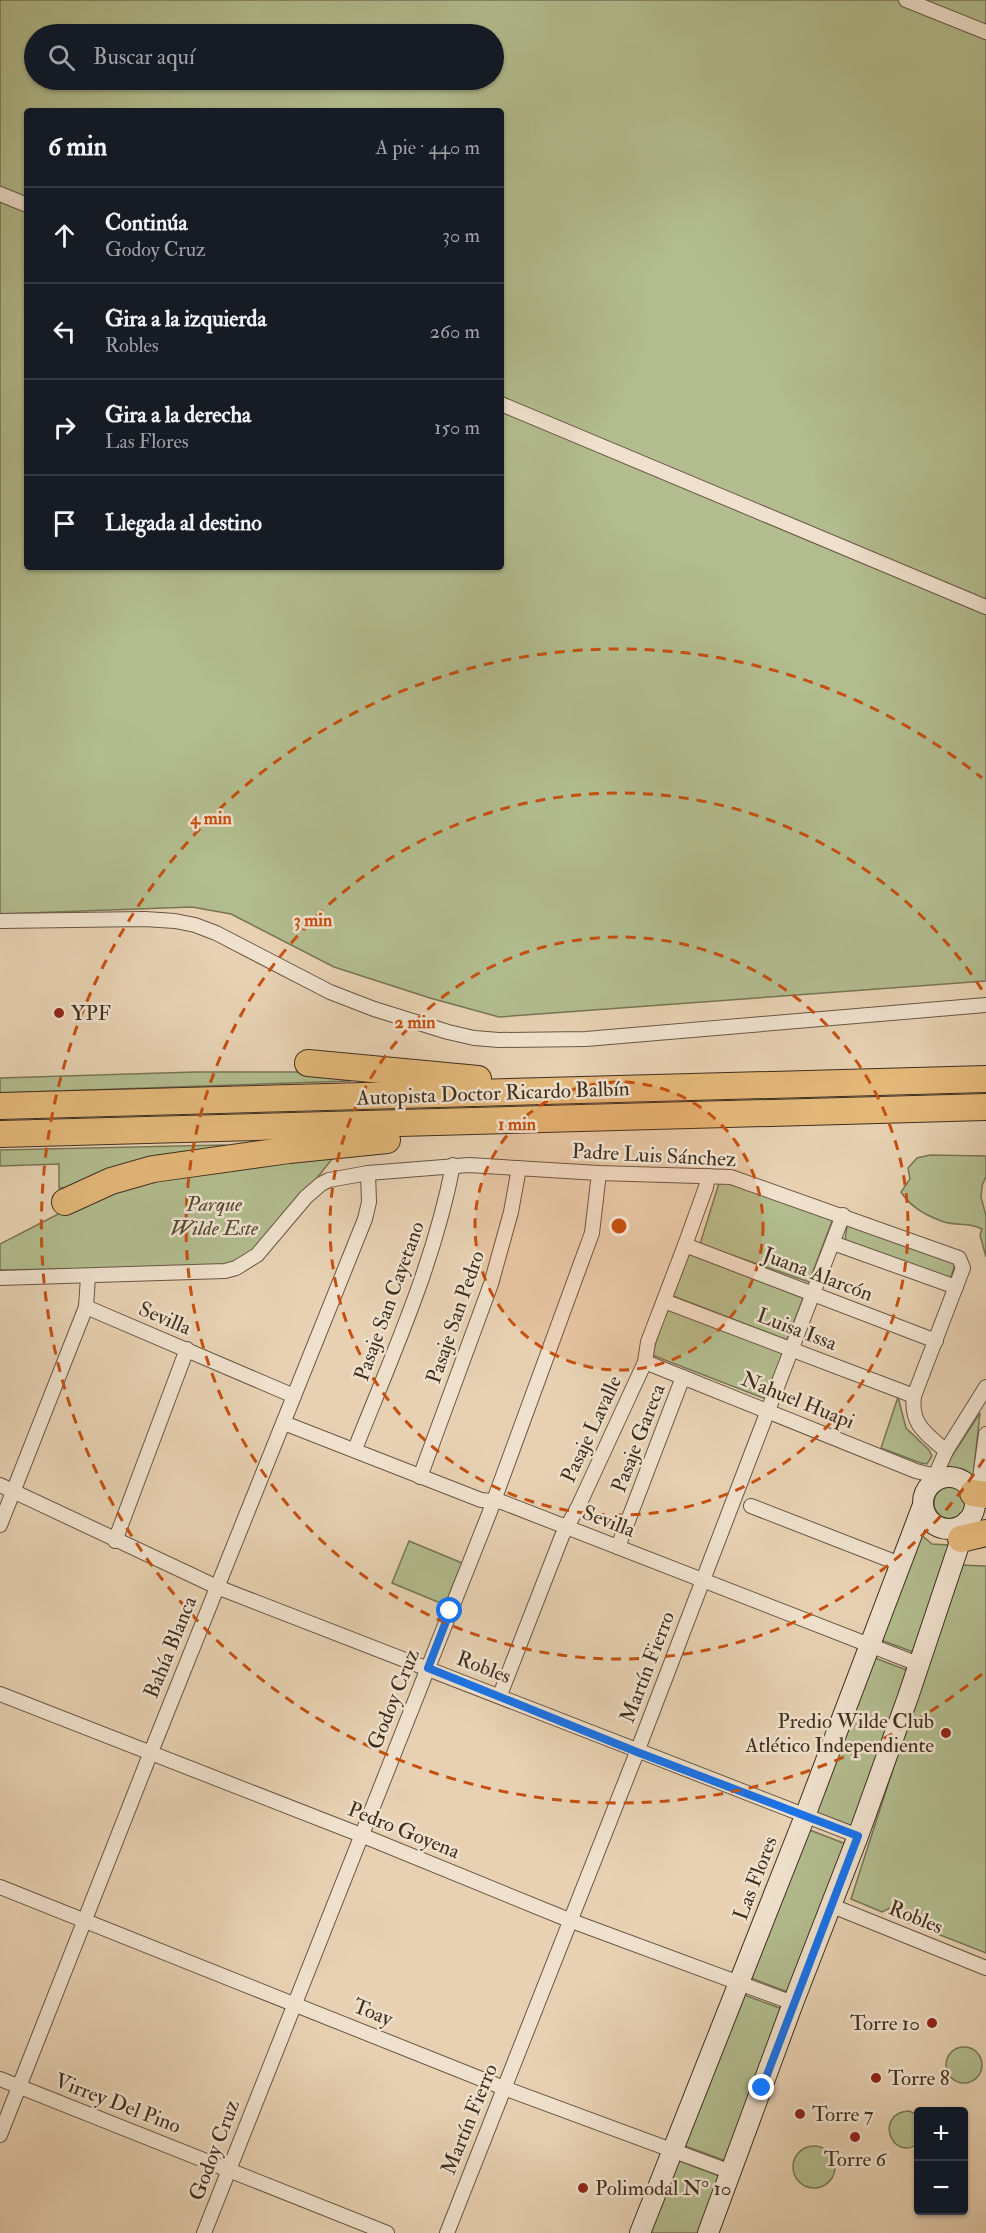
<!DOCTYPE html>
<html lang="es">
<meta charset="utf-8">
<style>
body{margin:0;font-family:"IM FELL Double Pica",serif;background:#20242c;color:#f1f3f6}
.controls{position:absolute;right:18px;bottom:18px;display:grid;overflow:hidden;border-radius:6px;box-shadow:0 2px 4px #0004}
.controls button{width:54px;height:54px;display:grid;place-items:center;padding:0;border:0;border-bottom:2px solid #363941;background:#171b24;color:#f1f3f6;font:30px sans-serif}
.stop{position:absolute;width:18px;height:18px;margin:-14px;border:4px solid #1a73e8;border-radius:50%;background:#fff}
.stop.end{background:#1a73e8;border-color:#fff;box-shadow:0 2px 6px #0008}
.list{margin:0;padding:0;list-style:none}
h2{display:flex;justify-content:space-between;align-items:center;height:78px;margin:0;padding:0 24px;font-size:26px}
h2 small{font-size:20px;font-weight:400;color:#9ea1a6}
.list li{display:grid;grid-template-columns:39px 1fr auto;gap:18px;align-items:center;box-sizing:border-box;height:96px;padding:0 24px;border-top:2px solid #363941}
.list b{display:block;font-size:22px;white-space:nowrap}
.list p{margin:0;font-size:20px;white-space:nowrap;color:#9ea1a6}
.list em{font-size:20px;font-style:normal;color:#9ea1a6}
.icon{flex:none;width:33px;height:33px;fill:none;stroke:currentColor;stroke-width:2;stroke-linecap:round;stroke-linejoin:round}
.map{position:relative;flex:none;width:986px;height:2233px;overflow:hidden}
.search{position:absolute;background:#171b24;box-shadow:0 2px 4px #0004;left:24px;top:24px;width:480px;height:66px;display:flex;align-items:center;gap:15px;box-sizing:border-box;padding:0 21px;border-radius:33px;color:#9ea1a6;font-size:22px}
.panel{position:absolute;background:#171b24;box-shadow:0 2px 4px #0004;left:24px;top:108px;width:480px;height:462px;border-radius:6px}
.map>svg:first-child{display:block}
.green{fill:#b2bc8e;stroke:#787556;stroke-width:1.5;fill-rule:evenodd}
.lines{fill:none;stroke-linecap:round;stroke-linejoin:round}
.street-casing{stroke:#685744;stroke-width:16}
.secondary-casing{stroke:#3e2e1f;stroke-width:22}
.highway-casing{stroke:#3e2e1f;stroke-width:28}
.street{stroke:#efe1cd;stroke-width:14}
.secondary{stroke:#efe1cd;stroke-width:20}
.highway{stroke:#e4b879;stroke-width:26}
.route{stroke:#1a73e8;stroke-width:8}
.ring{fill:none;stroke:#c65010;stroke-width:3;stroke-dasharray:10 8}
.poi-dot{fill:#8f2418;stroke:#efe1cd;stroke-width:2}
.labels{text-anchor:middle;stroke-width:5;stroke-linejoin:round;paint-order:stroke}
.poi-label{font-size:21px;fill:#3e2e1f;stroke:#efe1cd;text-anchor:start}
.street-label{font-size:21px;fill:#3e2e1f;stroke:#efe1cd}
.park-label{font-size:21px;font-style:italic;fill:#554a35;stroke:#efe1cd}
.centre{fill:#c65010;stroke:#efe1cd;stroke-width:3}
.ring-label{font-size:18px;text-anchor:middle;font-weight:bold;fill:#c65010;stroke:#efe1cd;stroke-width:5;stroke-linejoin:round;paint-order:stroke}
</style>
<div class="map">
<svg width="986" height="2233" viewBox="0 0 986 2233">
<rect width="100%" height="100%" fill="#e7d1b2"/>
<filter id="stains"><feTurbulence type="fractalNoise" baseFrequency=".00333" numOctaves="4"/><feColorMatrix values="0 0 0 0 .2 0 0 0 0 .09 0 0 0 0 .02 0 0 0 .5 -.17"/></filter>
<radialGradient id="worn" r=".72"><stop offset=".6" stop-color="#630" stop-opacity="0"/><stop offset="1" stop-color="#630" stop-opacity=".3"/></radialGradient>
<!-- green -->
<g class="green">
<path d="M0,0h986v981l-487,36 -69,-19 -96,-31 -103,-53 -39,-7 -192,7zM34,34h460v46h-460zM27,111h474v456h-474z"/>
<path d="M195,1072h102l54,9 -351,12v-15z"/>
<path d="M224,1145l14,2 -167,40 -12,1v-24l-59,2v-16z"/>
<path d="M930,1155l56,1v20l-4,10 -1,11 5,19v41l-6,-22 2,-6c-13,-7 -25,-3 -38,-7 -17,-6 -34,-15 -43,-30l9,-13 -2,-11 9,-10z"/>
<path d="M333,1158c-23,27 -66,92 -97,104 -13,4 -28,4 -41,5l-195,3v-26l68,-35 80,-32z"/>
<path d="M720,1180l114,36 -25,66 -109,-38z"/>
<path d="M852,1224l100,36 3,4 -4,13 -4,1 -102,-38 2,-14z"/>
<path d="M689,1254l114,44 -16,42 -114,-44z"/>
<path d="M669,1309l112,42 2,4 -15,42 -5,1 -111,-43 14,-44z"/>
<path d="M898,1397l8,31 23,22 3,6 -5,8 -6,-1 -40,-15z"/>
<path d="M980,1413l-7,64 -6,3 -19,-7 -2,-8z"/>
<circle cx="950" cy="1503" r="16"/>
<path d="M919,1533l13,11 17,1 -33,108 -38,-14z"/>
<path d="M409,1541l53,22 -17,42 -53,-22z"/>
<path d="M959,1565l27,1v387l-92,-36 -4,-9 -8,4 -31,-13z"/>
<path d="M872,1657l40,15 -57,155 -40,-15z"/>
<path d="M807,1829l39,15 -56,149 -39,-15z"/>
<path d="M739,1993l46,17 -56,152 -47,-17z"/>
<circle cx="964" cy="2065" r="18"/>
<path d="M909,2111l9,4v29c-27,18 -44,-31 -9,-33z"/>
<circle cx="814" cy="2167" r="21"/>
<path d="M674,2159l48,18 -22,56h-54z"/>
</g>
<g class="lines">
<defs>
<g id="street">
<path d="M906,0l80,32"/>
<path d="M0,194l27,11"/>
<path d="M501,404l485,203"/>
<path d="M0,921l145,-2 30,2 20,4 21,8 114,59 44,17 74,23 26,6 25,2 87,-1 400,-34"/>
<path d="M833,1243l123,44"/>
<path d="M685,1245l251,96"/>
<path d="M0,1278l225,-7 11,-3 21,-13 49,-58 15,-13 8,-4 39,-7 101,-8 130,8 132,4 228,81 4,10 -49,128c-4,29 13,38 32,55"/>
<path d="M664,1301l250,95"/>
<path d="M86,1307l208,89"/>
<path d="M645,1362l271,109 27,7"/>
<path d="M284,1423l197,77 21,2 416,162"/>
<path d="M355,1449c37,-93 79,-185 98,-284"/>
<path d="M420,1477l71,-193 20,-72 8,-44"/>
<path d="M0,1485l217,102 641,249"/>
<path d="M931,1485l15,-34 40,-64"/>
<path d="M973,1493l7,-15 6,-44"/>
<path d="M751,1506l149,58"/>
<path d="M0,1525l86,-218 2,-30"/>
<path d="M115,1541l72,-192"/>
<path d="M618,1547l65,-170"/>
<path d="M0,1694l361,141 208,85 224,83"/>
<path d="M500,1695l62,-159 17,-31 66,-143 3,-20 37,-97 21,-58 2,-11"/>
<path d="M0,1887l504,201 227,84"/>
<path d="M830,1905l156,63"/>
<path d="M0,2079l387,154"/>
<path d="M0,2135l151,-383 214,-533 4,-17 -1,-29"/>
<path d="M204,2233l285,-719 103,-281 7,-60"/>
<path d="M447,2233l190,-481 206,-537"/>
</g>
<g id="secondary">
<circle cx="949" cy="1503" r="26"/>
<path d="M640,2233l165,-417 118,-311"/>
<path d="M708,2233l85,-230 65,-167 50,-139 59,-176"/>
</g>
<g id="highway">
<path d="M308,1063l170,16"/>
<path d="M0,1106l986,-27"/>
<path d="M0,1134l986,-27"/>
<path d="M65,1202l46,-21 42,-12 136,-19 98,-10"/>
<path d="M973,1493l13,2"/>
<path d="M961,1539l25,-6"/>
</g>
</defs>
<!-- street casing -->
<use href="#street" class="street-casing"/>
<!-- secondary casing -->
<use href="#secondary" class="secondary-casing"/>
<!-- highway casing -->
<use href="#highway" class="highway-casing"/>
<!-- street -->
<use href="#street" class="street"/>
<!-- secondary -->
<use href="#secondary" class="secondary"/>
<!-- highway -->
<use href="#highway" class="highway"/>
</g>
<g class="lines">
<!-- route -->
<path class="route" d="M450,1611l-22,57 209,84 221,84 -96,252"/>
</g>
<!-- distance rings -->
<circle cx="619" cy="1226" r="144" fill="#c65010" fill-opacity=".12"/>
<g class="ring">
<circle cx="619" cy="1226" r="144"/>
<circle cx="619" cy="1226" r="289"/>
<path d="M984 1459A433 433 0 1 1 984 993"/>
<path d="M982 1674A577 577 0 1 1 982 778"/>
</g>
<!-- markers -->
<g class="poi-dot">
<circle cx="59" cy="1013" r="6"/>
<circle cx="946" cy="1733" r="6"/>
<circle cx="932" cy="2023" r="6"/>
<circle cx="876" cy="2078" r="6"/>
<circle cx="800" cy="2114" r="6"/>
<circle cx="855" cy="2137" r="6"/>
<circle cx="583" cy="2188" r="6"/>
</g>
<g class="labels">
<!-- poi labels -->
<g class="poi-label">
<text x="71" y="1020">YPF</text>
<text x="934" y="1728" text-anchor="end">Predio Wilde Club<tspan x="934" dy="24">Atlético Independiente</tspan></text>
<text x="920" y="2030" text-anchor="end">Torre 10</text>
<text x="888" y="2085">Torre 8</text>
<text x="812" y="2121">Torre 7</text>
<text x="855" y="2166" text-anchor="middle">Torre 6</text>
<text x="595" y="2195">Polimodal N° 10</text>
</g>
<!-- street labels -->
<g class="street-label">
<text transform="translate(493 1093) rotate(-2)" y="7">Autopista Doctor Ricardo Balbín</text>
<text transform="translate(654 1155) rotate(3)" y="7">Padre Luis Sánchez</text>
<text transform="translate(818 1274) rotate(21)" y="7">Juana Alarcón</text>
<text transform="translate(389 1301) rotate(-70)" y="7">Pasaje San Cayetano</text>
<text transform="translate(455 1317) rotate(-71)" y="7">Pasaje San Pedro</text>
<text transform="translate(165 1318) rotate(23)" y="7">Sevilla</text>
<text transform="translate(797 1329) rotate(21)" y="7">Luisa Issa</text>
<text transform="translate(798 1400) rotate(22)" y="7">Nahuel Huapi</text>
<text transform="translate(591 1429) rotate(-65)" y="7">Pasaje Lavalle</text>
<text transform="translate(638 1438) rotate(-69)" y="7">Pasaje Gareca</text>
<text transform="translate(609 1521) rotate(21)" y="7">Sevilla</text>
<text transform="translate(170 1647) rotate(-68)" y="7">Bahía Blanca</text>
<text transform="translate(484 1667) rotate(21)" y="7">Robles</text>
<text transform="translate(647 1667) rotate(-69)" y="7">Martín Fierro</text>
<text transform="translate(393 1699) rotate(-68)" y="7">Godoy Cruz</text>
<text transform="translate(404 1830) rotate(22)" y="7">Pedro Goyena</text>
<text transform="translate(755 1878) rotate(-69)" y="7">Las Flores</text>
<text transform="translate(916 1917) rotate(22)" y="7">Robles</text>
<text transform="translate(373 2012) rotate(22)" y="7">Toay</text>
<text transform="translate(118 2103) rotate(21)" y="7">Virrey Del Pino</text>
<text transform="translate(469 2119) rotate(-68)" y="7">Martín Fierro</text>
<text transform="translate(214 2150) rotate(-69)" y="7">Godoy Cruz</text>
</g>
<!-- park labels -->
<g class="park-label">
<text x="214" y="1211">Parque<tspan x="214" dy="24">Wilde Este</tspan></text>
</g>
</g>
<circle cx="619" cy="1226" r="9" class="centre"/>
<g class="ring-label">
<text x="211" y="824">4 min</text>
<text x="313" y="926">3 min</text>
<text x="415" y="1028">2 min</text>
<text x="517" y="1130">1 min</text>
</g>
<rect width="100%" height="100%" filter="url(#stains)"/>
<rect width="100%" height="100%" fill="url(#worn)"/>
</svg>
<div class="controls">
<button>+</button>
<button>−</button>
</div>
<div class="stop" style="left:450px;top:1611px"></div>
<div class="stop end" style="left:762px;top:2088px"></div>
<div class="search"><svg class="icon" aria-label="search" viewBox="0 0 24 24"><circle cx="10" cy="10" r="6"/><path d="M15 15l6 6"/></svg>Buscar aquí</div>
<section class="panel">
<h2>6 min<small>A pie · 440 m</small></h2>
<ul class="list">
<li><svg class="icon" aria-label="ahead" viewBox="0 0 24 24"><path d="M12 20V5M6 11l6-6 6 6"/></svg><div><b>Continúa</b><p>Godoy Cruz</p></div><em>30 m</em></li>
<li><svg class="icon" aria-label="left" viewBox="0 0 24 24"><path d="M17 20v-9H6M10 6l-5 5 5 5"/></svg><div><b>Gira a la izquierda</b><p>Robles</p></div><em>260 m</em></li>
<li><svg class="icon" aria-label="right" viewBox="0 0 24 24"><path d="M7 20v-9h11M14 6l5 5-5 5"/></svg><div><b>Gira a la derecha</b><p>Las Flores</p></div><em>150 m</em></li>
<li><svg class="icon" aria-label="arrive" viewBox="0 0 24 24"><path d="M6 21V4h12l-3 4 3 4H6"/></svg><div><b>Llegada al destino</b></div></li>
</ul>
</section>
</div>
